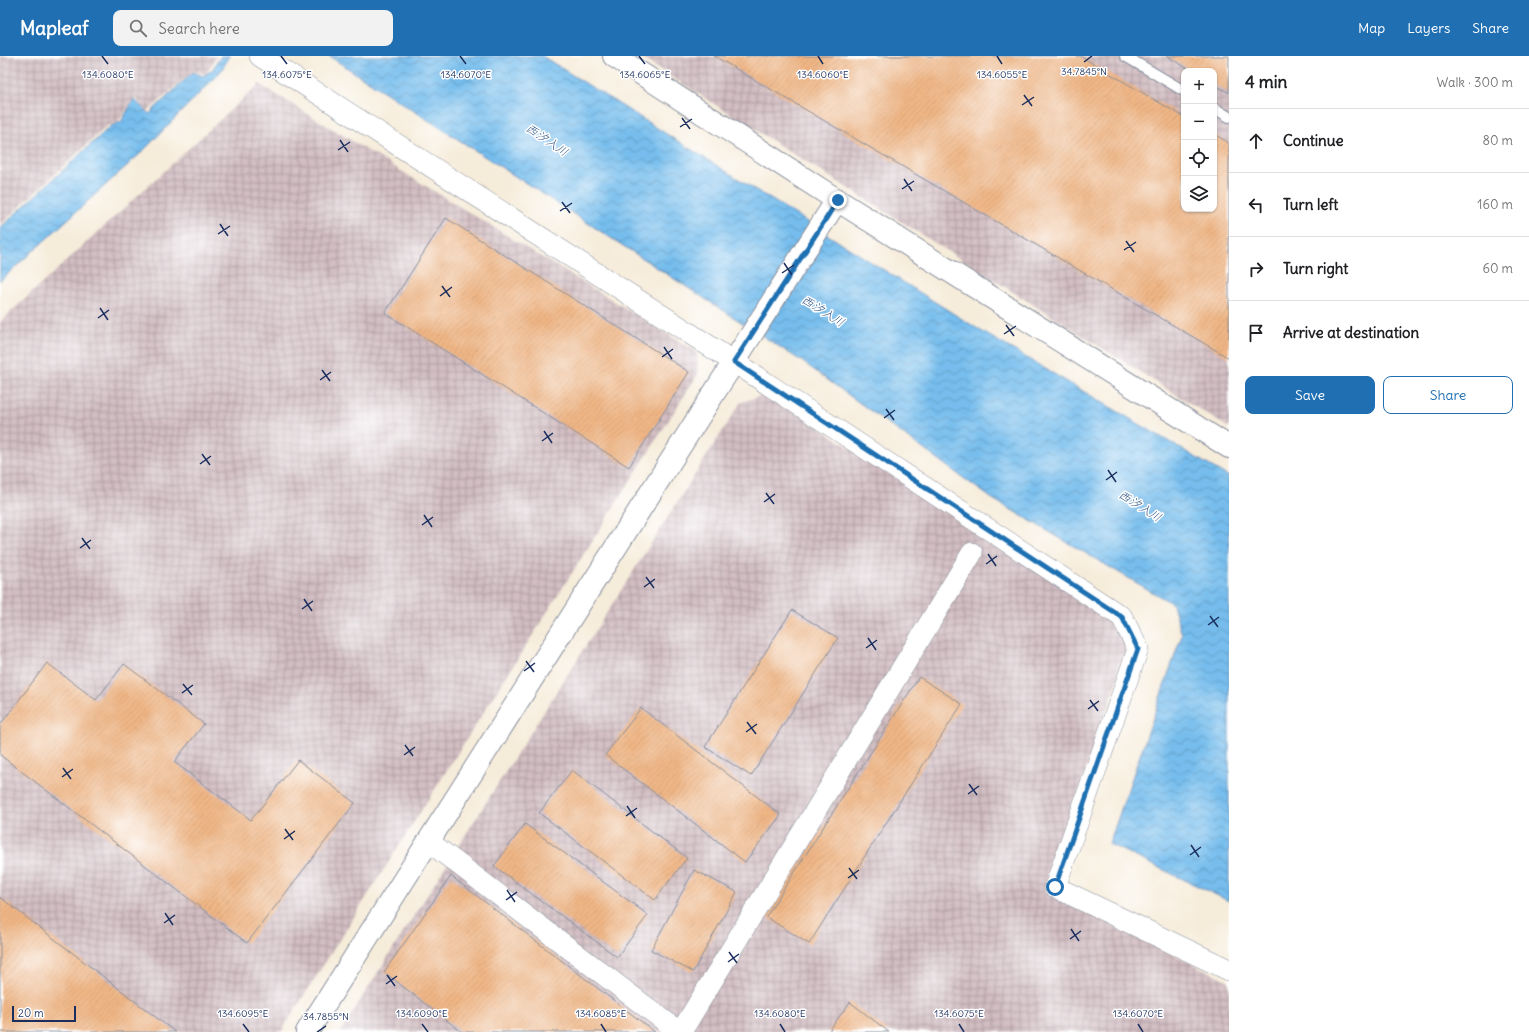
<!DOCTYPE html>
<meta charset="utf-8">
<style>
body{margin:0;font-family:Delius,"Klee One",sans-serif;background:#f2f2f2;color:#202124}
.controls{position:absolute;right:12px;top:12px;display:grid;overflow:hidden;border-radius:8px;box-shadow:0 1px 3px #0004}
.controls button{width:36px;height:36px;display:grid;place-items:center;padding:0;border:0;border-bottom:1px solid #e0e0e0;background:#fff;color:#202124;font:20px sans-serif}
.scale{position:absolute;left:12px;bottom:10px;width:64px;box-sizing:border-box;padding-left:4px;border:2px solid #1b2f5e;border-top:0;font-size:11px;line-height:14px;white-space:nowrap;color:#1b2f5e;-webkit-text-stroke:3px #fff;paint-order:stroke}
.stop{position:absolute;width:12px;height:12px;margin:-9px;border:3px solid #1f6fb2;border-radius:50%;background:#fff}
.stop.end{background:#1f6fb2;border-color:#fff;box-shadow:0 1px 4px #0008}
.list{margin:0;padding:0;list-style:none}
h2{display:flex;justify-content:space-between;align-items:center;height:52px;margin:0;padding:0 16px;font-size:17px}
h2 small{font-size:13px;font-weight:400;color:#757577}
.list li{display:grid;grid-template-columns:26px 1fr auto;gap:12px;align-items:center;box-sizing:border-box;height:64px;padding:0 16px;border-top:1px solid #e0e0e0}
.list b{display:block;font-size:15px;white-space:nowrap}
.list em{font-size:13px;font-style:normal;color:#757577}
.actions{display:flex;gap:8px;padding:12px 16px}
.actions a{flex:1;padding:9px 0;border:1px solid #1f6fb2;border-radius:8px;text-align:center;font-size:14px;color:#1f6fb2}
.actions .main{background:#1f6fb2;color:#fff}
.icon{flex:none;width:22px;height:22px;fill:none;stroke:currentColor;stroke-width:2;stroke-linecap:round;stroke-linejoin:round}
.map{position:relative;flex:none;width:1229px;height:976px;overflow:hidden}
header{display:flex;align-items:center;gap:24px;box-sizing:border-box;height:56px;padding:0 20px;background:#1f6fb2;color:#fff}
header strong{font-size:19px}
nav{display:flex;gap:22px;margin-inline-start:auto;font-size:14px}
.search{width:280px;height:36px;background:#f2f2f2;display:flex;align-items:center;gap:10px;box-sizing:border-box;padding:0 14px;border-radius:8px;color:#757577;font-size:15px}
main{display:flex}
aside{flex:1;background:#fff}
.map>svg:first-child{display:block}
.industrial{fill:url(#industrial-grid);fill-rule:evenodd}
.water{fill:url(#water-waves);stroke:#4876a6}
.building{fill:url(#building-hatch)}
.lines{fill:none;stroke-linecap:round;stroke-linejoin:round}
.service-casing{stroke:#888e9c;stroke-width:12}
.minor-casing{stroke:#888e9c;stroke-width:22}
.tertiary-casing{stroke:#888e9c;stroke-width:24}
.service{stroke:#fff;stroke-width:10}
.minor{stroke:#fff;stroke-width:21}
.tertiary{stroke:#fff;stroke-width:22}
.route{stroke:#1f6fb2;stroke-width:5}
.ticks{fill:none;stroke:#1b2f5e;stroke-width:1.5}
.labels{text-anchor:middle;stroke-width:3;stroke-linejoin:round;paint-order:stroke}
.water-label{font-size:12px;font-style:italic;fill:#365a89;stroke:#fff}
.ticks-label{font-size:10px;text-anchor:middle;fill:#1b2f5e;stroke:#fff;stroke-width:3;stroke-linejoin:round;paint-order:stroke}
</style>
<header>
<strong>Mapleaf</strong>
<div class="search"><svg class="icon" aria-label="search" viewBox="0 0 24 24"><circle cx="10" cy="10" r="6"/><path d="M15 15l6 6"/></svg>Search here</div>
<nav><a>Map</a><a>Layers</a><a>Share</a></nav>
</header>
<main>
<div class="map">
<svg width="1229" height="976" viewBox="0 0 1229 976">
<defs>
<pattern id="industrial-grid" width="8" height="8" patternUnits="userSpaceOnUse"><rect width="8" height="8" fill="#d2bec2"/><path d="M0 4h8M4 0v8" fill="none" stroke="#aa9ba1"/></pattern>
<pattern id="water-waves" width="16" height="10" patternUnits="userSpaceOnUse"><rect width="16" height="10" fill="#76bded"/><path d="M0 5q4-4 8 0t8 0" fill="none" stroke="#609ac3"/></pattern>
<pattern id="building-hatch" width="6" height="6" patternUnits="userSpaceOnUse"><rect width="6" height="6" fill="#f0b685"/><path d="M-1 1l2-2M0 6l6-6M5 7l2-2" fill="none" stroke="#cd9d75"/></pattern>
</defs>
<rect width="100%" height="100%" fill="#fff"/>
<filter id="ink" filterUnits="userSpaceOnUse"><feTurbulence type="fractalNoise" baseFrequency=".025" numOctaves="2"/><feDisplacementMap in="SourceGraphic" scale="8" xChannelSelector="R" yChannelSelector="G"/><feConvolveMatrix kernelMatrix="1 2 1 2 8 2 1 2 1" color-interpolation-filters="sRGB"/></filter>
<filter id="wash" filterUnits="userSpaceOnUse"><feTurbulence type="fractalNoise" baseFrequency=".012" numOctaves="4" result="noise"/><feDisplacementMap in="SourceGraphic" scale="16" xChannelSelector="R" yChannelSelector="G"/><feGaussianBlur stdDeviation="0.9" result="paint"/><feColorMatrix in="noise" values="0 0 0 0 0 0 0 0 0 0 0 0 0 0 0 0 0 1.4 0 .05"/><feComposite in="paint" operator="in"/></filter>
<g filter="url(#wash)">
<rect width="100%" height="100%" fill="#f6ecda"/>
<!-- industrial -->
<g class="industrial">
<path d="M0,0h217l-11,18 -13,-3 -46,41 -12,-15 -17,25 -11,4 -107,99z"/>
<path d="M638,0h591v372zM1184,15h30v138h-30z"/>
<path d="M259,28l438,268 1,22 -417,658h-281v-710z"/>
<path d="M768,338l346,226 15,28 -85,244 185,89v51h-889l401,-630z"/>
</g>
<!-- water -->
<g class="water">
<path d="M221,0h9l-9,15 -79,81 -142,129v-53l111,-102 10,-4 13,-23 15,15 44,-42 10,4 9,-6z"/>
<path d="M329,0h213l444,278 243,143v424l-120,-57 73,-209 -9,-31 -182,-106 -188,-136z"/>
</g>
<g id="blocks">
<!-- building -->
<g class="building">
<path d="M714,0h366l104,61v92h30v-75l15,9v215z"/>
<path d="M1167,0h62v37l-15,-9v-13h-22z"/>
<path d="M446,162l243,154 -60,95 -244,-154z"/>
<path d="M792,554l46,28 -87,138 -46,-29z"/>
<path d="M47,607l49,37 28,-36 80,60 -30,38 77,58 47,-60 57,43 -108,140 -247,-188v-30z"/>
<path d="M919,621l43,27 -153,240 -43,-27z"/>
<path d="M641,652l140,107 -36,47 -140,-107z"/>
<path d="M572,714l115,88 -32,42 -116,-87z"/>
<path d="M525,768l123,91 -31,42 -123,-91z"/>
<path d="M694,814l43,22 -44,80 -42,-22z"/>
<path d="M451,820l204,156h-193l-78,-60z"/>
<path d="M0,841l175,135h-175z"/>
<path d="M850,946l39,30h-61z"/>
</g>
</g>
</g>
<g filter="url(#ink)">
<use href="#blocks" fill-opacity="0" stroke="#888e9c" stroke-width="1"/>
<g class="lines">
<defs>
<g id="service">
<path d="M1125,0l59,35"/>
<path d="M1214,52l15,9"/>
</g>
<g id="minor">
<path d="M260,0l474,306 388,255 16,32 -83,238 174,83"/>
<path d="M428,785l251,191"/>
<path d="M681,976l291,-479"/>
</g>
<g id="tertiary">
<path d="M614,0l223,144 392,247"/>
<path d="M307,976l530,-832"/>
</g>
</defs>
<!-- service casing -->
<use href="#service" class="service-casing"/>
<!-- minor casing -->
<use href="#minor" class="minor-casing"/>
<!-- tertiary casing -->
<use href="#tertiary" class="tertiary-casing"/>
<!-- service -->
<use href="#service" class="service"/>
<!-- minor -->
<use href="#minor" class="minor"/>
<!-- tertiary -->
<use href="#tertiary" class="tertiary"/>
</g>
</g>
<g class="lines" filter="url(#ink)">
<!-- route -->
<path class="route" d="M838,144l-104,162 388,255 16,32 -83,238"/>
</g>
<!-- ticks -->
<path class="ticks" d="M102,0l6,8M281,0l6,8M460,0l6,8M639,0l6,8M818,0l5,8M997,0l5,8M1084,6l8,-6M1024,39l8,11M1022,49l12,-8M682,62l8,11M680,71l12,-8M340,84l8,12M338,94l12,-8M904,123l8,12M902,133l12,-8M562,146l8,11M560,155l12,-8M220,168l8,12M218,178l12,-8M1126,185l8,11M1124,194l12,-8M784,207l8,12M782,217l12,-8M442,230l8,11M440,240l12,-9M100,252l8,12M98,262l11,-8M1006,269l8,11M1004,278l12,-8M664,291l8,12M662,301l11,-8M322,314l8,11M320,324l11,-8M886,353l8,11M884,362l11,-8M544,375l8,12M542,385l11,-8M202,398l8,11M200,408l11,-8M1108,414l8,12M1106,424l11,-8M766,437l8,11M764,446l11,-8M424,459l8,12M422,469l11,-8M82,482l8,11M80,492l11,-8M988,498l8,12M986,508l11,-8M646,521l8,11M644,531l11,-8M304,543l8,12M302,553l11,-8M1210,560l8,11M1208,569l11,-8M868,582l8,12M866,592l11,-8M526,605l8,11M524,615l11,-8M183,628l9,11M182,637l11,-8M1090,644l8,11M1088,653l11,-8M747,666l9,12M746,676l11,-8M405,689l8,11M404,699l11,-8M63,712l8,11M62,721l11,-8M969,728l8,11M968,738l11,-8M627,750l8,12M626,760l11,-8M285,773l8,11M284,783l11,-8M1191,789l8,12M1190,799l11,-8M849,812l8,11M848,822l11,-8M507,834l8,12M506,844l11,-8M165,857l8,12M164,867l11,-8M1071,873l8,12M1070,883l11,-8M729,896l8,11M728,906l11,-8M387,919l8,11M386,928l11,-8M243,968l6,8M422,968l6,8M601,968l5,8M780,968l5,8M959,968l5,8M1138,968l5,8M317,976l9,-6"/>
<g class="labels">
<!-- water labels -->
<g class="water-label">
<text transform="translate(547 84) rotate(34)" y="4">西汐入川</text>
<text transform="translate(823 255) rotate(32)" y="4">西汐入川</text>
<text transform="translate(1140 450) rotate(32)" y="4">西汐入川</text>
</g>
</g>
<g class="ticks-label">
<text x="1084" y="19">34.7845°N</text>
<text x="466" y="22">134.6070°E</text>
<text x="645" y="22">134.6065°E</text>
<text x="823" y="22">134.6060°E</text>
<text x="1002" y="22">134.6055°E</text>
<text x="108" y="22">134.6080°E</text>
<text x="287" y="22">134.6075°E</text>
<text x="243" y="961">134.6095°E</text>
<text x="422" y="961">134.6090°E</text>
<text x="601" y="961">134.6085°E</text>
<text x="780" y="961">134.6080°E</text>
<text x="959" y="961">134.6075°E</text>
<text x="1138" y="961">134.6070°E</text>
<text x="326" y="964">34.7855°N</text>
</g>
</svg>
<div class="controls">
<button>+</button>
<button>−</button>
<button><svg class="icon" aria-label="locate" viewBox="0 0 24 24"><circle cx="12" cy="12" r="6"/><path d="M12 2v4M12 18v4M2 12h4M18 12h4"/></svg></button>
<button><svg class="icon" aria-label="layers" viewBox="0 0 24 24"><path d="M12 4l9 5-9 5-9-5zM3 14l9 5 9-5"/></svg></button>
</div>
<div class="scale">20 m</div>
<div class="stop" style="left:1055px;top:831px"></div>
<div class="stop end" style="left:838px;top:144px"></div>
</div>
<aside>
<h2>4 min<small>Walk · 300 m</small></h2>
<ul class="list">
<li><svg class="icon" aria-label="ahead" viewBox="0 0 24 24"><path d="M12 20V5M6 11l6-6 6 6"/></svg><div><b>Continue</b></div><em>80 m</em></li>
<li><svg class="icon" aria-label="left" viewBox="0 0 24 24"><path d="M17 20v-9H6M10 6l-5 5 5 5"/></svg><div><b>Turn left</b></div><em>160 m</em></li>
<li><svg class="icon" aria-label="right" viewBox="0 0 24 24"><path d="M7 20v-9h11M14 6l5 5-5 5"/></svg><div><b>Turn right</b></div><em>60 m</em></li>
<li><svg class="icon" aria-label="arrive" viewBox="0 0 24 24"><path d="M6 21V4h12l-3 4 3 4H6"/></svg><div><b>Arrive at destination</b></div></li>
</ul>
<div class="actions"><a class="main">Save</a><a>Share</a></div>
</aside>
</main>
